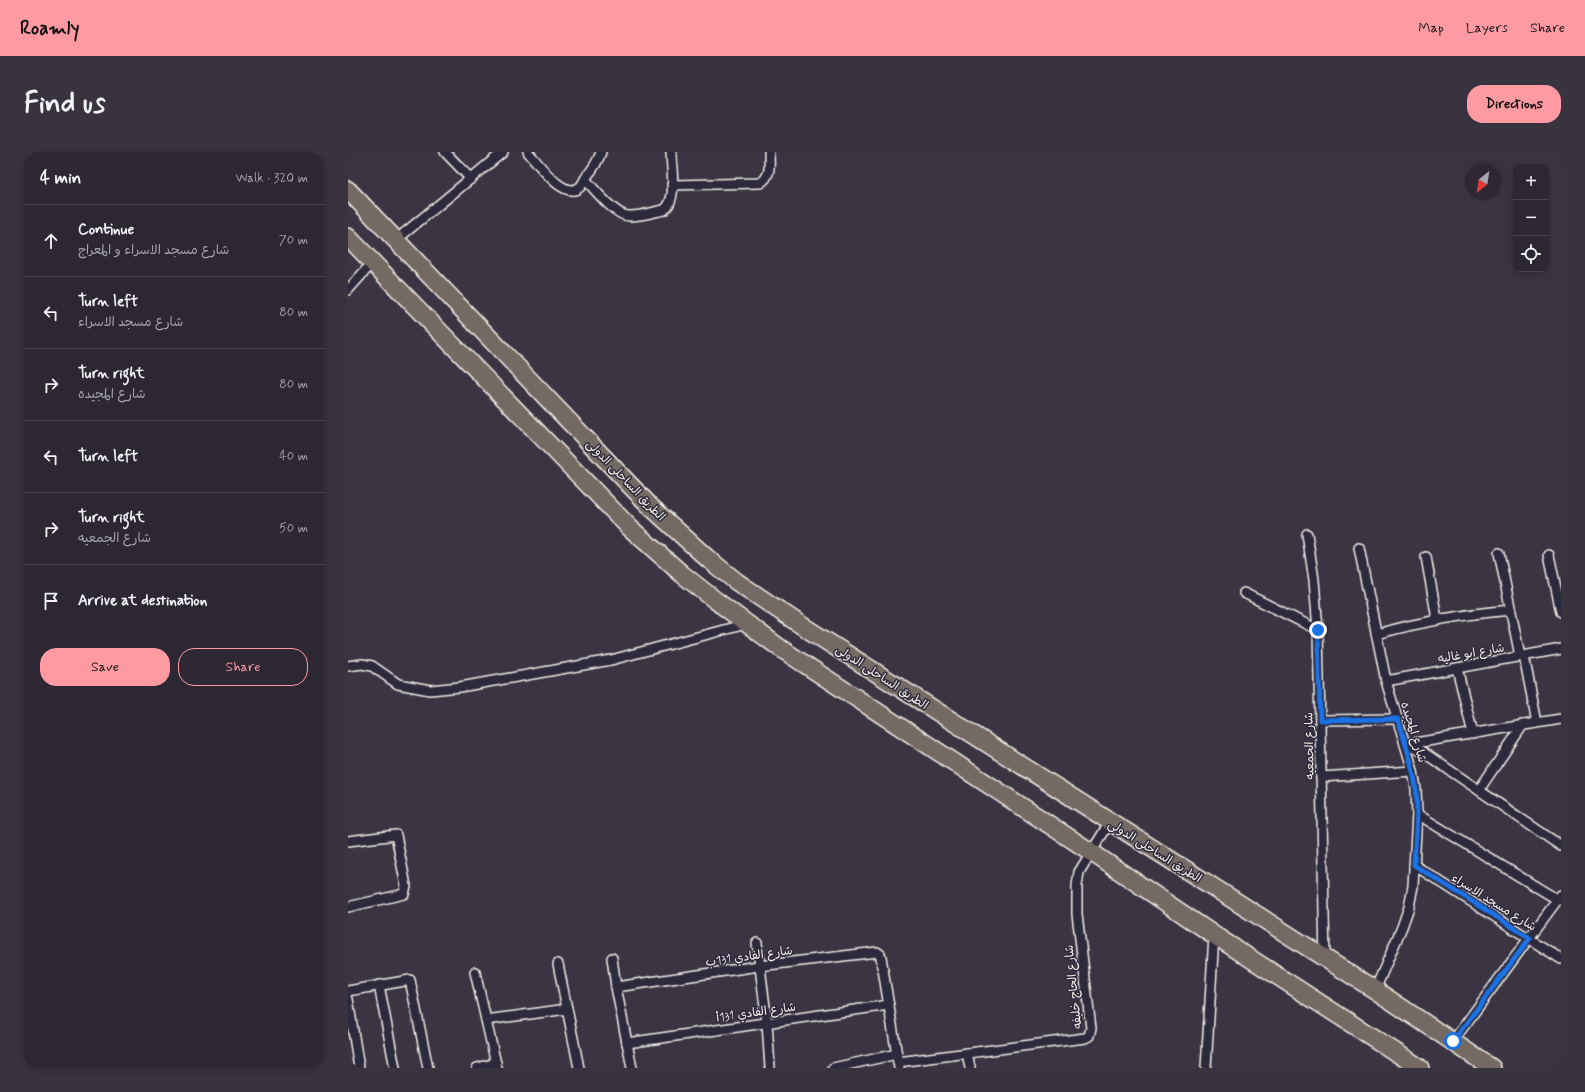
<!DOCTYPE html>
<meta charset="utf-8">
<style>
body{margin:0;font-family:Mynerve,"Playpen Sans Arabic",sans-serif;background:#38333e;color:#f1f3f6}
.controls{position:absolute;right:12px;top:12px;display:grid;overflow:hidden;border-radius:8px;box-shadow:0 2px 10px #0003}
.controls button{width:36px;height:36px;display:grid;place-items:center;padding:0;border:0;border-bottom:1px solid #48444d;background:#2c2732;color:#f1f3f6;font:20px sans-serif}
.compass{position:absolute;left:1117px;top:12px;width:36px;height:36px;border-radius:50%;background:#2c2732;box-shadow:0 2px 10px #0003;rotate:210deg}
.stop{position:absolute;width:12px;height:12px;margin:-9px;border:3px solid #1a73e8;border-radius:50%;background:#fff}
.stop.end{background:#1a73e8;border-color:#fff;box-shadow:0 1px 4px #0008}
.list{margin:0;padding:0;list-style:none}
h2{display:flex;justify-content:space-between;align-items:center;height:52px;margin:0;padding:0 16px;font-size:17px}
h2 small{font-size:13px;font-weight:400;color:#a6a5ac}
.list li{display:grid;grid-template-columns:26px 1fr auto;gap:12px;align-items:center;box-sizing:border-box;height:72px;padding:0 16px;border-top:1px solid #48444d}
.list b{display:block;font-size:15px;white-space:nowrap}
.list p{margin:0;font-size:13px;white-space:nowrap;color:#a6a5ac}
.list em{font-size:13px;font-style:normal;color:#a6a5ac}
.actions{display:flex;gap:8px;padding:12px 16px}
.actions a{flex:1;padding:9px 0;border:1px solid #ff9aa2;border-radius:16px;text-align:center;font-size:14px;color:#ff9aa2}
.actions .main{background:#ff9aa2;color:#111}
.icon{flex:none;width:22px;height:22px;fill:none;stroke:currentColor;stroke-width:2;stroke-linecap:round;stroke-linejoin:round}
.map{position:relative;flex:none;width:1213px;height:916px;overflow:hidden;border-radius:16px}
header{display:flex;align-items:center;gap:24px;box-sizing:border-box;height:56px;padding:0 20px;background:#ff9aa2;color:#111}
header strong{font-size:19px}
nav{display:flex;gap:22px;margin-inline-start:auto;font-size:14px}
.intro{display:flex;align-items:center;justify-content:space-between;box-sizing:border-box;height:96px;padding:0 24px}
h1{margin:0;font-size:28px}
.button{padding:10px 18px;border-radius:16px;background:#ff9aa2;color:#111;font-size:14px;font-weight:700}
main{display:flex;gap:24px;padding:0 24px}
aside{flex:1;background:#2c2732;border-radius:16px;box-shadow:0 2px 10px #0003}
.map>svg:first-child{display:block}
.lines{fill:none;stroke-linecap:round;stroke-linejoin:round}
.street-casing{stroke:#f4f1e8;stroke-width:12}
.highway-casing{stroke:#f4f1e8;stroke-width:20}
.street{stroke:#2f2a3d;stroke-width:9}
.highway{stroke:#756964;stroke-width:17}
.route{stroke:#1a73e8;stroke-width:5}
.labels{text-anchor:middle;stroke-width:3;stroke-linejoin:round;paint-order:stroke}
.street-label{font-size:12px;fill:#f4f1e8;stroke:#2f2a3d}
</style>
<header>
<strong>Roamly</strong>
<nav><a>Map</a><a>Layers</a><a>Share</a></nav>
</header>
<div class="intro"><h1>Find us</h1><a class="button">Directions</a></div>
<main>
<aside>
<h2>4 min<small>Walk · 320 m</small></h2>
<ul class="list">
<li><svg class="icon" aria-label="ahead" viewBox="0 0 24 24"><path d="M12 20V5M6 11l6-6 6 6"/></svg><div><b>Continue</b><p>شارع مسجد الاسراء و المعراج</p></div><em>70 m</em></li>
<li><svg class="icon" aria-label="left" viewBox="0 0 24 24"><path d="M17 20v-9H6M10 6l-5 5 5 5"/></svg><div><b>Turn left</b><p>شارع مسجد الاسراء</p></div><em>80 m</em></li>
<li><svg class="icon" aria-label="right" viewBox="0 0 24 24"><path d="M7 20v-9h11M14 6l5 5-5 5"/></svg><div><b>Turn right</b><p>شارع المجيده</p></div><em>80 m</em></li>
<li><svg class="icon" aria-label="left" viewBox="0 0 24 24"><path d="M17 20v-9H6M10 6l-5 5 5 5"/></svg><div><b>Turn left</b></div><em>40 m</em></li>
<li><svg class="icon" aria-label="right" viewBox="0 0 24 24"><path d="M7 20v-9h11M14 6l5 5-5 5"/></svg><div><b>Turn right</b><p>شارع الجمعيه</p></div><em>50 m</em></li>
<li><svg class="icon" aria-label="arrive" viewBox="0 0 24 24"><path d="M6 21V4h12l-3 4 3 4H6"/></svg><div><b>Arrive at destination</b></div></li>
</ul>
<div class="actions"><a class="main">Save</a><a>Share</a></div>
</aside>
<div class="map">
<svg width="1213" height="916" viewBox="0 0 1213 916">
<rect width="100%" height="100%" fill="#3b3443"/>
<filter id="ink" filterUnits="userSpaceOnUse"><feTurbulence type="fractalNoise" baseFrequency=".025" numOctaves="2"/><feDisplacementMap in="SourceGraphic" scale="8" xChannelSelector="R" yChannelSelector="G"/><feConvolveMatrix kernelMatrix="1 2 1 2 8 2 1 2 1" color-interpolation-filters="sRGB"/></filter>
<g filter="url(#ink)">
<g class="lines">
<defs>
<g id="street">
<path d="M97,0l26,27"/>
<path d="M180,0c10,11 36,49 52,35 3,-3 5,-8 7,-11 6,-7 11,-15 14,-24"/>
<path d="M237,27c10,11 31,38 45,37 11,0 23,-4 34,-6 14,-10 7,-42 7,-58"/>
<path d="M324,33l88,-2c12,-7 9,-19 9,-31"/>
<path d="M48,88l107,-88"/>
<path d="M0,138l25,-28"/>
<path d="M959,382l7,46 4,50 7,329"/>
<path d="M1011,396l27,133 27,90 3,18 1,25 -4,72 -4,21 -7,20 -27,63"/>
<path d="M1151,401l21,103"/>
<path d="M1201,403l12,57"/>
<path d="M1078,405l11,62"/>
<path d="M896,441l74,37"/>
<path d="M1028,482c44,-12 88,-20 134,-24"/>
<path d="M1176,504l13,67"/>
<path d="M0,514l14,-2 10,2 26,18 32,6 30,-3 151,-27 135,-36"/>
<path d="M1109,516l16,66"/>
<path d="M1038,529l175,-32"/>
<path d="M972,568l78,-1"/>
<path d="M1061,592l152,-25"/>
<path d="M1063,592l150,102"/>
<path d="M973,625l92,-6"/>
<path d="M1131,638l44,-65"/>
<path d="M1069,662l141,86"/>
<path d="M0,689l48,-6 10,51 -2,8 -56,13"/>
<path d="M1066,713l147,94"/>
<path d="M409,791l10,80 3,45"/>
<path d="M264,806l4,29 16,81"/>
<path d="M210,812l21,104"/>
<path d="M127,820l22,96"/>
<path d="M31,833l16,83"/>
<path d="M268,835l143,-21 118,-14 3,2 1,3 18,111"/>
<path d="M0,839l62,-11 18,88"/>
<path d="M0,847l11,69"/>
<path d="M138,868l81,-11"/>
<path d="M1105,889l108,-146"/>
<path d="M279,891l262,-38"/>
<path d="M619,901l3,15"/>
<path d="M550,910l187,-24 4,-2 2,-8 -14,-114v-28l2,-14 31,-50"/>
<path d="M129,916l19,-5"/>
<path d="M485,916l64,-14"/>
<path d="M858,916l8,-133"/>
</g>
<g id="highway">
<path d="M0,38l303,317 56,51 30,24 64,43 574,365 117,78"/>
<path d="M0,85l282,291 52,46 33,26 65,48 311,204 123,83 206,133"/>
</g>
</defs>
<!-- street casing -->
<use href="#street" class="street-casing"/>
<!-- highway casing -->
<use href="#highway" class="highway-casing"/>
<!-- street -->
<use href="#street" class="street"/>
<!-- highway -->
<use href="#highway" class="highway"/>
</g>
</g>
<g class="lines" filter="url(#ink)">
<!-- route -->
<path class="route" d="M970,478l2,90 78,-1c7,23 15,45 18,69 3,25 -1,51 -2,77l116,73 -77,103"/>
</g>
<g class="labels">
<!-- street labels -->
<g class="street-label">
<text transform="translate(278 328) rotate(46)" y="4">الطريق الساحلى الدولى</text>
<text transform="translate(1123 501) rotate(-10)" y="4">شارع ابو غاليه</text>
<text transform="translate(534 525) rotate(33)" y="4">الطريق الساحلى الدولى</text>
<text transform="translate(1066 580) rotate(73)" y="4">شارع المجيده</text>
<text transform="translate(961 594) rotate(-91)" y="4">شارع الجمعيه</text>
<text transform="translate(807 699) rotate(32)" y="4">الطريق الساحلى الدولى</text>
<text transform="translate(1146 750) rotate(32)" y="4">شارع مسجد الاسراء</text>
<text transform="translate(401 804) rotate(-8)" y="4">شارع الفادي 131ب</text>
<text transform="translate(725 835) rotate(-96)" y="4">شارع الحاج خليفه</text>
<text transform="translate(408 860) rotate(-8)" y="4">شارع الفادي 131أ</text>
</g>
</g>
</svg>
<div class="controls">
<button>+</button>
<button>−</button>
<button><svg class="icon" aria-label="locate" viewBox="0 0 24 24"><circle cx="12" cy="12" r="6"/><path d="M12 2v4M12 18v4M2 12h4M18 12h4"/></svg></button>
</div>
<svg class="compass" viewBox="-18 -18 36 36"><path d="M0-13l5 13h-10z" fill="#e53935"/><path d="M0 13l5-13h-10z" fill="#a6a5ac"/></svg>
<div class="stop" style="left:1105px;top:889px"></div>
<div class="stop end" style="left:970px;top:478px"></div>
</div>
</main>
